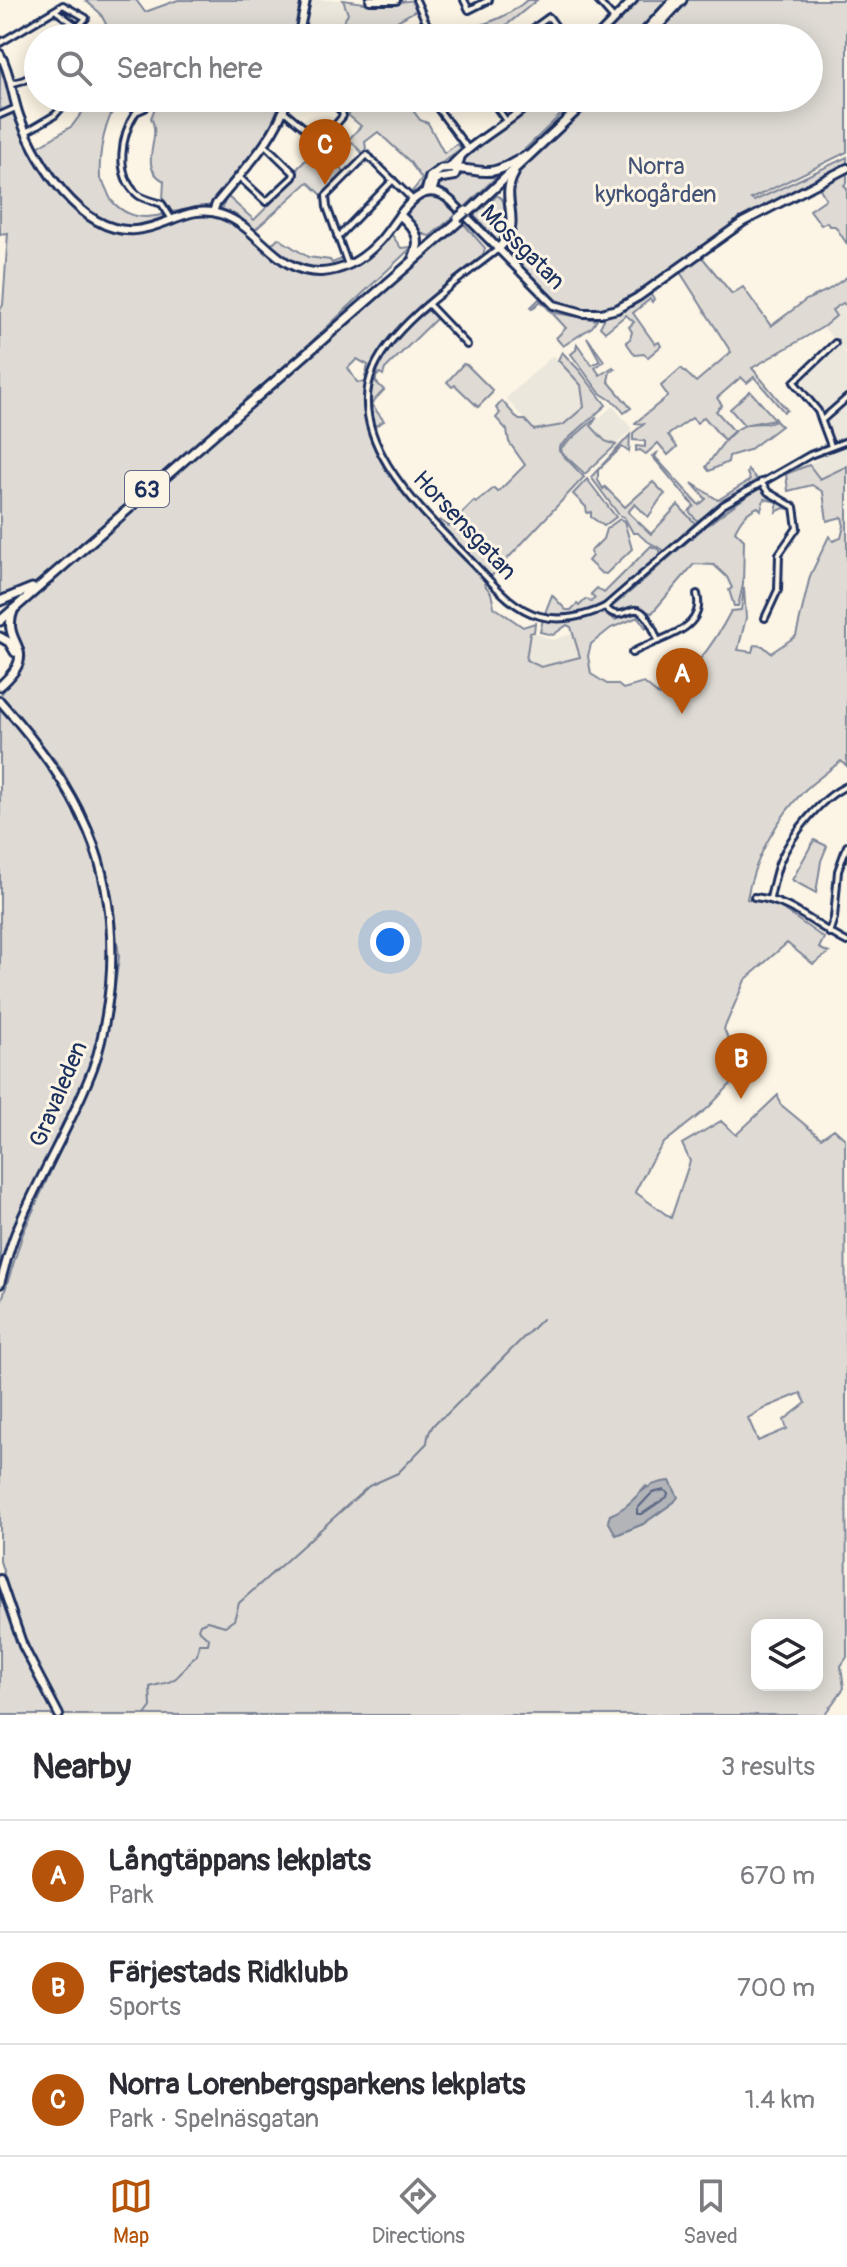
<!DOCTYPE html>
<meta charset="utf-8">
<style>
body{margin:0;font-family:Pangolin,sans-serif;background:#f7f7f7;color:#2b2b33}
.controls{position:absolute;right:24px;bottom:24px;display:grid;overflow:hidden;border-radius:16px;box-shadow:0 4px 20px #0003}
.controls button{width:72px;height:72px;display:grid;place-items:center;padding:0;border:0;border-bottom:2px solid #e1e1e2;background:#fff;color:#2b2b33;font:40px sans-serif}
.you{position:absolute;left:390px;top:942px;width:28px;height:28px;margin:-20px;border:6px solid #fff;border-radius:50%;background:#1a73e8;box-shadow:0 0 0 12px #1a73e833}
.badge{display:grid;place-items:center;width:52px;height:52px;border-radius:50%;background:#b45309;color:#fff;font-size:26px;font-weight:700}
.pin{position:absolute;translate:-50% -66px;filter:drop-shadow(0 2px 4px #0008)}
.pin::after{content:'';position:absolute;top:42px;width:28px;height:24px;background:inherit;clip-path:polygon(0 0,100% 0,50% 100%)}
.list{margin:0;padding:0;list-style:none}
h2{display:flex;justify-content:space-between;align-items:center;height:104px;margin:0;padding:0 32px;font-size:34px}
h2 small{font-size:26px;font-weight:400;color:#7c7c81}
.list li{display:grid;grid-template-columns:52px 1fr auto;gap:24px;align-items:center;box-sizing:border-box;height:112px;padding:0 32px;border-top:2px solid #e1e1e2}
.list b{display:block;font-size:30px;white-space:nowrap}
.list p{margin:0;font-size:26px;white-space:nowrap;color:#7c7c81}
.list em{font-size:26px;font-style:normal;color:#7c7c81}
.icon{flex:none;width:44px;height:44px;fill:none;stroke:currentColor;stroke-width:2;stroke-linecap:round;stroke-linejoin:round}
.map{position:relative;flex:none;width:847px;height:1715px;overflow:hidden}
.search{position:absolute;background:#fff;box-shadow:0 4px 20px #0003;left:24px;right:24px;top:24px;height:88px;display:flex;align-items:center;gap:20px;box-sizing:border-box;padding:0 28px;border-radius:44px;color:#7c7c81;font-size:30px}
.sheet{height:440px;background:#fff}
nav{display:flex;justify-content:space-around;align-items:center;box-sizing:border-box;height:112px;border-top:2px solid #e1e1e2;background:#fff;font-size:22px;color:#7c7c81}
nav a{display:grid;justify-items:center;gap:4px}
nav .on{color:#b45309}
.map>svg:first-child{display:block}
.built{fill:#ece7dc}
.green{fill:#dfdbd4;stroke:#7d8599;stroke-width:2;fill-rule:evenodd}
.water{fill:#b2b4b8;stroke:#767f94;stroke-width:2}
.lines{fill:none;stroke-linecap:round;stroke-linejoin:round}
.shore{stroke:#576482;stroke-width:2}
.stream{stroke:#767f94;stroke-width:2}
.street-casing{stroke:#1b2f5e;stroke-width:10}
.secondary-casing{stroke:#1b2f5e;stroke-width:12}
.primary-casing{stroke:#1b2f5e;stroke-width:13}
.street{stroke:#fcf5e5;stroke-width:4}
.secondary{stroke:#fcf5e5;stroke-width:6}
.primary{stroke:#fcf5e5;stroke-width:7}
.primary-bridge-casing{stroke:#1b2f5e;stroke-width:13;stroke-linecap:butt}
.primary-bridge{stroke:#fcf5e5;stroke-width:7}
.labels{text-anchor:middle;stroke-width:6;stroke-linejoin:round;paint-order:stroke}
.shield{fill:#fcf5e5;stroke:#5e6a86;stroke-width:2}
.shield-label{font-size:22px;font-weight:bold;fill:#1b2f5e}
.park-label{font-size:24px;fill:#425176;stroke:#fcf5e5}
.street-label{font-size:24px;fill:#1b2f5e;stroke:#fcf5e5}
</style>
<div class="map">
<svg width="847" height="1715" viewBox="0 0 847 1715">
<rect width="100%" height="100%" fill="#fcf5e5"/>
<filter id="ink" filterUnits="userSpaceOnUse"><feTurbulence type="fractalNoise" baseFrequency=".0125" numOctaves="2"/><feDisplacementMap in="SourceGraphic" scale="16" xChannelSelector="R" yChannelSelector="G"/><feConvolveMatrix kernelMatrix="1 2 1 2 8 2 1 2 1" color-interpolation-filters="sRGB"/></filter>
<g filter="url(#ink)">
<!-- built -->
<g class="built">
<path d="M309,0h45l-21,38h-32z"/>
<path d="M843,302l4,4v46l-6,-4 6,7v82l-19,4 -7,-21 -29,-38 46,-37 -15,-18 12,-11 -4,-5z"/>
<path d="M553,355l28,30 3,22 -21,18 -29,5 -28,-32z"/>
<path d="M613,406l19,23 -16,16 -11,-4 -14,-16z"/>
<path d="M847,447v19l-28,13 -10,-14 22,-15z"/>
<path d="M534,632l18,8 20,-6 9,23 -40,10 -15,-7 4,-27z"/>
</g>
<!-- green -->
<g class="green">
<path d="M85,0h51l9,12 33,-12h123l-6,38h-197l8,-14 -6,-11z"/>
<path d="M343,0l35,5 36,-5 4,9 -47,27 1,2h-39l15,-24z"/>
<path d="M527,0h10l-46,38h-43c32,-16 50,-13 79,-38z"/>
<path d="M637,0h31l-33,38h-34z"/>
<path d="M687,0h160v152l-96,47 3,2 93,-44v7l-85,43 -50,32 -76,56 -30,14 -19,2 -27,-7 -15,-11 -39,-42c11,-24 6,-43 1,-68l85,-85h217v-60h-158z"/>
<path d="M0,60c6,12 7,27 11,40 15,48 65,141 124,134 27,-3 54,-27 82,-18 51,18 63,80 132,52 17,-7 27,-27 43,-33l9,13 11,-1 -105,99 -285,250 -22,4v-290l3,-5 5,-72 -8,1z"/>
<path d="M93,98h27c-15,22 -22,54 -20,81 7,7 7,15 12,22 14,16 33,19 53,13l-3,4c-12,4 -24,9 -37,8 -40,-5 -68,-47 -87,-79l34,-21z"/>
<path d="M148,98h134l-15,37 -55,70 -40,7 -9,-13 1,-18c-28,-15 -1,-42 -13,-63l5,-13z"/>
<path d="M358,98h46l16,22 8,3 16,30 15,-10 1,6 -31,24 -9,16 -10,5 12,-15 -13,-18 -31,-29 -13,10 1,7 -4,4 -10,-11 -17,19 10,12 -22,23 -15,-14 -54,49 -18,-15 -14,-7 5,-13 27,24 44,-44 -3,-5 24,-25 13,12 29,-32 -13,-11 12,-14z"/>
<path d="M541,98h37l-114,110 -18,-15 -11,-4 -2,-11 93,-66z"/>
<path d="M847,172v11l-3,2 3,4v55l-12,-18h-6l-2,-4 -6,3 -11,-15 16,-11 -7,-12z"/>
<path d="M497,195c16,10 13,31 5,46h-5l-25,-28 15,-7z"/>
<path d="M425,197l14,1 18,16 -27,22c-11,-1 -16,-11 -23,-19 2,-10 8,-17 18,-20z"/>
<path d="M463,223l22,25 -2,8c-45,32 -91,72 -116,122l-2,-1 3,-12 -11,-6 -9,9 9,14 9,1c-7,64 35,108 76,151l5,-2 -9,-10 2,-2 9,6 25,-25 2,2 18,-15 4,4 27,-27 -16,-23 -2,-12 -11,-12 4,-5 -4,-5 6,-7 17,19h6l9,10 29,-5 21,-18 -3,-22 -23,-25 4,-8 17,18 27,35 -47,42v4l25,26 -100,107 7,9 3,14 29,20 12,-4 -1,9 -4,1 -4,27 15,7 39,-10 -9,-30 -4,-2 -14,10 -13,-3 3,-13 33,1 26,-8 13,8 18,-9 9,2 8,12 -4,3 -8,-11 -27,11 -20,16 -3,12 3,18 16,10h10l6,5 21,-6 16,13c32,-21 54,-52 71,-85l10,-1 3,-22 2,30 -8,32 14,2 2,-7 9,1 8,7 25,-17 14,-60 19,-40 4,5 8,-3 3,-12 -2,-9 -15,4 -4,-29 -11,-7 -24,6 -2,-17 23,-9 11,14 27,-13v300l-6,-5c-11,9 -24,18 -35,28 -28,27 -53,72 -59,110l24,2 53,37 -5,10 10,5 -16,11 -26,-21 -42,37 -21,49 6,15 20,20 -42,44 -44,35 -13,18 -16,31 36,26 19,-57 -8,-17 39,-23 15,14 42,-40 2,9 41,34 13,-9 11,10 2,518 -6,9 3,22 -20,27h-760l-20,-35 -25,-56 -19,-63v-255l23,-73 75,-167 14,-57 7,-52 -6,-53 -10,-45 -15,-41 -28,-52 -60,-70 24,-34c-7,-24 -18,-35 -1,-57zM801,1393l5,10 -22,17 3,9 -29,12 -10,-23 19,-11zM646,1486l28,16 -31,22 -27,11 -6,-20 18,-8zM757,1625h60v60h-60z"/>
<path d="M278,238l30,19 22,3 2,3 10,-4v4c-28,11 -50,1 -72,-17z"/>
<path d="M702,257l30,37 11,-7 28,39 35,-26 22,-10 19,-13v29l-4,-3 -11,7 4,6 -13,11 -71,41 35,42 -3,2 -30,-35 -7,6 -6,-6 -24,21 5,7 -6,6 18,20 -10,9 -20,-23 -7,6 -5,-5 -24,17 9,12 -9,8 -10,-12 -12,11 -6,-4 -4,1v-5l9,1v-6l-12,-1v-7l11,-9 -9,-1 33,-27 -7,-10 20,-18 15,14 35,-30 -51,-80z"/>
<path d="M650,294l4,5 -2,3 -2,-3 -17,14 22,31 4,-2 2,4 -13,11 -4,-3 -9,1 -9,-13 4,-3 2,-7 -3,-5 5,-5 -8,-7 -21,17 -5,-5 5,-10 19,-6z"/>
<path d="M539,299l17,14 41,7 -5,7 -29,19 -7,-8 10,-10 -25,-27 -9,8 -1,-2z"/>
<path d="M429,310l8,8 -52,51 -2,6 -3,-2 -4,4v5l8,8 -13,14 13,17 -9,5c-18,-43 20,-93 54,-116z"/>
<path d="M587,337l17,24 -9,7 5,7 13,-8 2,2 -5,3 -2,9 23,27 -7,5 -7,-9 -17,-11 -29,-39 5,-4 1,-6 15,21 8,-4z"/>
<path d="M463,364l4,1 25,25v3l-14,14 -23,-22 -3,2 -5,-5z"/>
<path d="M750,391l25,28 -31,6 -14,-16z"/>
<path d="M597,417l-6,9 14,15 11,4 -31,29 -23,-21 -1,-5z"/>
<path d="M776,421l5,5 -32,24 -20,6 -1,6 -19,9 -3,-4c11,-15 23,-38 43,-43 10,-2 18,1 27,-3z"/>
<path d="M630,435l-1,17 -7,-5 -24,23v10l5,9 2,-2 20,20 28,-25 12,12c-8,7 -10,15 -17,23l-13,-13 -7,8 23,22 27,-29 17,18 -30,29c-10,-8 -19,-9 -27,-19h-5l-9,-16 -5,-2 -28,-38z"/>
<path d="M657,453l-2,4 44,48 7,-6 -14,-16 26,17 32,-20 -3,-7 1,-3 9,9 -60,42 -8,-10 5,-5 -42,-50z"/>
<path d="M587,479l29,38 -12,9 -13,-9v-5l-4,1 -1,-6 -13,-13z"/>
<path d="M761,488l29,18 -1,3 -5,-1 -8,4 2,-10 -14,-3 -3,11 -3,-3c-12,5 -17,12 -23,24l9,9 -1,45 -5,21h-4l-5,-16 3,-2 -5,-11 -13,-12 -20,-1 -42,49 -17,-5 -21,7 -2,-8c50,-40 93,-87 149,-119z"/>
<path d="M620,519l4,2 8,28 -26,25 -5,-1 -13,-12 4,-5 -2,-4 13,-13 3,-10z"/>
<path d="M651,546l7,3 4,5c-34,32 -66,69 -117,59l7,-18 14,15h5l6,-6 2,2 7,-7 5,3 4,-4 -4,-4 6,-6 7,5z"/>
<path d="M0,707c21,24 44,49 62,75 54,82 57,190 28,281 -6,21 -18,41 -28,61 -23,50 -46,98 -62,151z"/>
<path d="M814,840l13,6 -6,15 -5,32 -24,-13z"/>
<path d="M0,1590l21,59 35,66h-56z"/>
</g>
<!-- water -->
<path class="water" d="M670,1481l8,16 -4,5 -31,22 -27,11 -8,-14 2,-6c28,-11 26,-31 60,-34z"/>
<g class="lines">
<!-- shore -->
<path class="shore" d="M664,1490l4,3 -1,4 -25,17h-5v-5l15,-16z"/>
<!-- stream -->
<path class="stream" d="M145,1715l6,-8 -1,-20c11,-4 22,-3 30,-13 8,-9 5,-11 17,-19l2,-11h9l1,-5 -11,-10 2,-5 7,-3 18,5 9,-6 5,-17 130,-117 29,-13 29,-30c1,-13 7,-22 19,-28l96,-96"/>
<defs>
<g id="street">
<path d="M464,0l5,10 20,-10"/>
<path d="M597,0l17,19"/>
<path d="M412,38l17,-9 -13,-29"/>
<path d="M520,38l29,-21 15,21"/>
<path d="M0,43l63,-38 23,13 -8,9 -22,-16"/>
<path d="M10,84l14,-4 14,-9"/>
<path d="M430,98l38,51"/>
<path d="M490,98l17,24"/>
<path d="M145,108l-9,4c-15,23 -22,63 2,83 7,5 16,6 24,9l9,14"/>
<path d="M284,111l37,31 22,-26 -1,-4 -13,-14"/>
<path d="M0,115l16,-7"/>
<path d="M26,132l29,-17 15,-17"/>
<path d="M238,176l28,26 27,-25 1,-4 -30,-29"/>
<path d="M337,236l4,-2 52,-54"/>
<path d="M497,250c-39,31 -102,72 -123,118 -32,71 51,146 95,191 20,20 42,50 71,57 21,6 46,0 65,-9l118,-102 87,-50 37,-14"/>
<path d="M348,265l-21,-58 -1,-11 41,-41 45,44"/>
<path d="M429,305l38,40"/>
<path d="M822,420l25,-22"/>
<path d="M831,446l-13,-35 -24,-29 41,-39"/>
<path d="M761,482l7,10 26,15 3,21 -18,26 -1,36 -13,28"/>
<path d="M605,607c22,25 31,-27 53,34"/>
<path d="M632,653c23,-15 75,-20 65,-59"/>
<path d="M754,897c36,3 61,29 93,45"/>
<path d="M770,898c3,-12 5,-25 10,-37 11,-25 41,-64 67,-75"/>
<path d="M829,933l5,-15 4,-47 9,-25"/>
</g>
<g id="secondary">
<path d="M370,0h26"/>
<path d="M298,38l8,-38"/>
<path d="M596,38l37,-38"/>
<path d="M0,54c11,19 12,43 20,64 17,44 60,116 115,112 32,-2 55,-28 88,-15 37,13 53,58 98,57 23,-1 42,-13 58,-30 19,-20 39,-70 72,-41l103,104 29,8h18l16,-4 21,-12 105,-75 104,-54"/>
<path d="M449,168c24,-28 60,-44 87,-70"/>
<path d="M432,192l4,-13 19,-3 6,-20"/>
<path d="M213,212l3,-8c26,-32 60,-66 72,-106"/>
<path d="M0,701c78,88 120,163 110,284 -3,28 -7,56 -17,83 -21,56 -54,108 -77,164 -7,17 -11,35 -16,52"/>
<path d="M0,1579l23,67 36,69"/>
</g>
<g id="primary">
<path d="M639,38l35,-38"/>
<path d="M647,38l35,-38"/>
<path d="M426,192l4,-15 11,-8c42,-4 40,15 84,-13"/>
<path d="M468,213l122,-115"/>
<path d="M400,215c14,13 23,23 14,41"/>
<path d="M498,249c28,-27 0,-48 16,-75"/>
<path d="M0,601l32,-13"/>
<path d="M0,621l460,-401"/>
<path d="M0,637l9,5 6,10"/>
<path d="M0,686c43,-38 0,-40 13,-75"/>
</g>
</defs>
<!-- street casing -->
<use href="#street" class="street-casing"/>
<!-- secondary casing -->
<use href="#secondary" class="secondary-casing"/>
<!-- primary casing -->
<use href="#primary" class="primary-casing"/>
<!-- street -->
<use href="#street" class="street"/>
<!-- secondary -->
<use href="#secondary" class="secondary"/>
<!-- primary -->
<use href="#primary" class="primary"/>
<defs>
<path id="primary-bridge" d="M458,218l8,-7"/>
</defs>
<!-- primary-bridge casing -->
<use href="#primary-bridge" class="primary-bridge-casing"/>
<!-- primary-bridge -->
<use href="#primary-bridge" class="primary-bridge"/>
</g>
</g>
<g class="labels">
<!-- shield labels -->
<rect class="shield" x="125" y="471" width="44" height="36" rx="6"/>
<g class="shield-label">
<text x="147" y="497">63</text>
</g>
<!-- park labels -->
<g class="park-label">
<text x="656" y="174">Norra<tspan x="656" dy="28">kyrkogården</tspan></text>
</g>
<!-- street labels -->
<g class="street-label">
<text transform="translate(523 247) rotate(45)" y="8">Mossgatan</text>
<text transform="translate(465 525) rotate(47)" y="8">Horsensgatan</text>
<text transform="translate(58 1094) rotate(-67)" y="8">Gravaleden</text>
</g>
</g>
</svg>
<div class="controls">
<button><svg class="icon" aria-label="layers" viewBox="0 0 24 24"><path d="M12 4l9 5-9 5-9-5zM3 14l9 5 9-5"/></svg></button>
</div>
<div class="you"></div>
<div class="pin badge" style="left:682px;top:714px">A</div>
<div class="pin badge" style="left:741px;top:1099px">B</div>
<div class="pin badge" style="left:325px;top:185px">C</div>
<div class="search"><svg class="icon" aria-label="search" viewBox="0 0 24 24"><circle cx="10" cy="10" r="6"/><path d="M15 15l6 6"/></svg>Search here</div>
</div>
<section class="sheet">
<h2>Nearby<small>3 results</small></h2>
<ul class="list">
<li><span class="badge">A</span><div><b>Långtäppans lekplats</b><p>Park</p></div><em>670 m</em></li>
<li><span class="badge">B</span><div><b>Färjestads Ridklubb</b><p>Sports</p></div><em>700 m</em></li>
<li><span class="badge">C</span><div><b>Norra Lorenbergsparkens lekplats</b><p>Park · Spelnäsgatan</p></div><em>1.4 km</em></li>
</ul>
</section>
<nav>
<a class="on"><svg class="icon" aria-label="map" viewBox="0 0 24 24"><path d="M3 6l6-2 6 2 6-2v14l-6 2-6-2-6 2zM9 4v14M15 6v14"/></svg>Map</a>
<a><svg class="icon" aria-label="directions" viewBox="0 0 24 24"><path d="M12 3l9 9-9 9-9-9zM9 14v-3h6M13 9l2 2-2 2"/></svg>Directions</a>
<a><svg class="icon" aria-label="saved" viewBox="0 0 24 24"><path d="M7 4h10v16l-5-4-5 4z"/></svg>Saved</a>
</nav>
